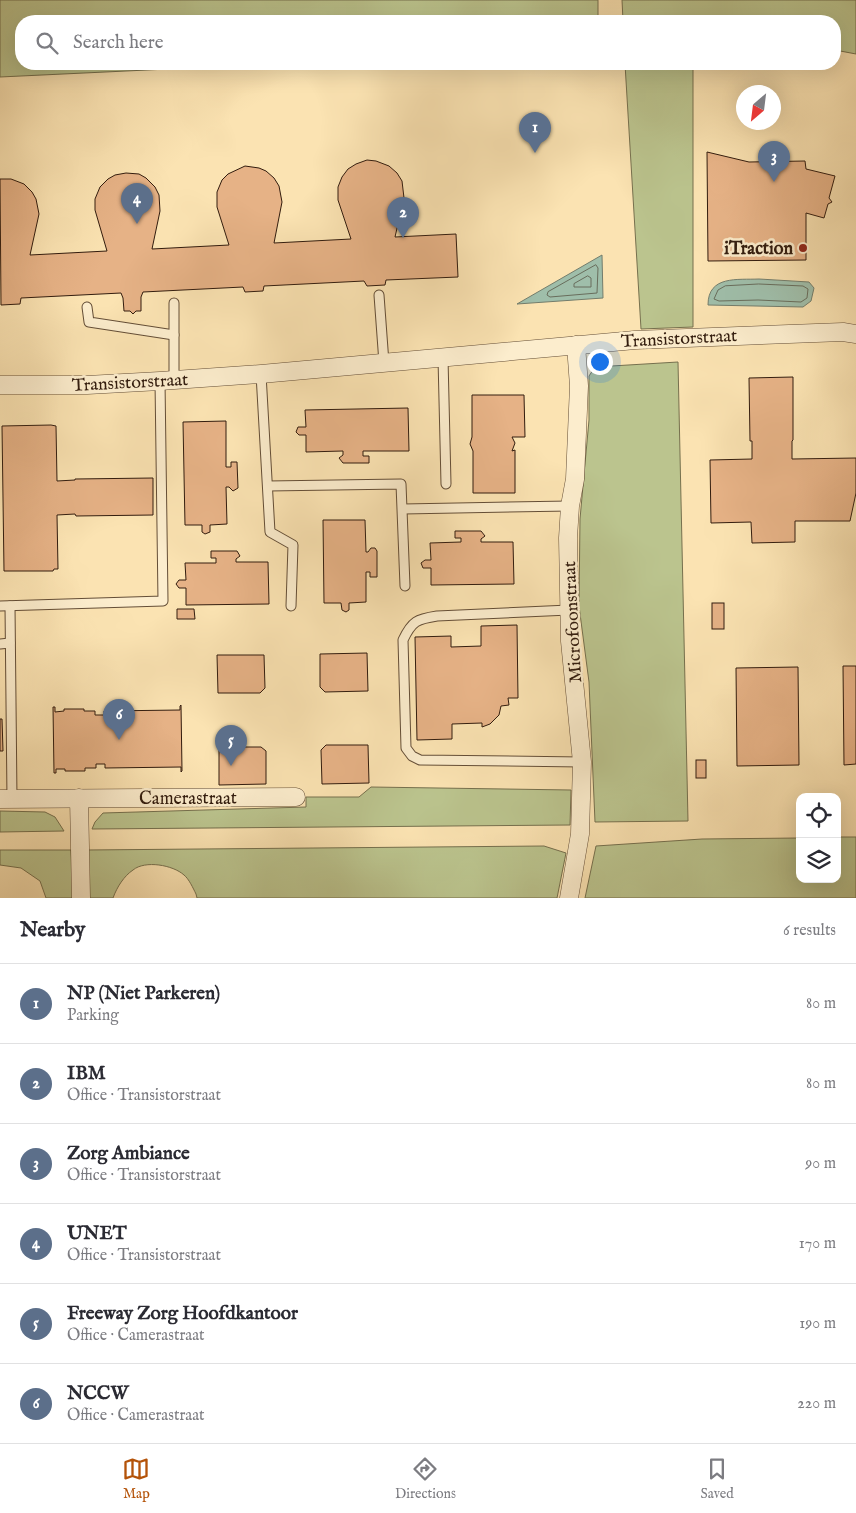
<!DOCTYPE html>
<meta charset="utf-8">
<style>
body{margin:0;font-family:"IM FELL English",serif;background:#f7f7f7;color:#2b2b33}
.controls{position:absolute;right:15px;bottom:15px;display:grid;overflow:hidden;border-radius:10px;box-shadow:0 5px 20px #0002}
.controls button{width:45px;height:45px;display:grid;place-items:center;padding:0;border:0;border-bottom:1px solid #e1e1e2;background:#fff;color:#2b2b33;font:25px sans-serif}
.compass{position:absolute;left:736px;top:85px;width:45px;height:45px;border-radius:50%;background:#fff;box-shadow:0 5px 20px #0002;rotate:208deg}
.you{position:absolute;left:599px;top:361px;width:18px;height:18px;margin:-12px;border:4px solid #fff;border-radius:50%;background:#1a73e8;box-shadow:0 0 0 8px #1a73e833}
.badge{display:grid;place-items:center;width:32px;height:32px;border-radius:50%;background:#b45309;color:#fff;font-size:16px;font-weight:700}
.pin{position:absolute;translate:-50% -41px;filter:drop-shadow(0 1px 2px #0008)}
.pin::after{content:'';position:absolute;top:26px;width:18px;height:15px;background:inherit;clip-path:polygon(0 0,100% 0,50% 100%)}
.list{margin:0;padding:0;list-style:none}
h2{display:flex;justify-content:space-between;align-items:center;height:65px;margin:0;padding:0 20px;font-size:21px}
h2 small{font-size:16px;font-weight:400;color:#7c7c81}
.list li{display:grid;grid-template-columns:32px 1fr auto;gap:15px;align-items:center;box-sizing:border-box;height:80px;padding:0 20px;border-top:1px solid #e1e1e2}
.list b{display:block;font-size:19px;white-space:nowrap}
.list p{margin:0;font-size:16px;white-space:nowrap;color:#7c7c81}
.list em{font-size:16px;font-style:normal;color:#7c7c81}
.icon{flex:none;width:28px;height:28px;fill:none;stroke:currentColor;stroke-width:2;stroke-linecap:round;stroke-linejoin:round}
.map{position:relative;flex:none;width:856px;height:898px;overflow:hidden}
.search{position:absolute;background:#fff;box-shadow:0 5px 20px #0002;left:15px;right:15px;top:15px;height:55px;display:flex;align-items:center;gap:12px;box-sizing:border-box;padding:0 18px;border-radius:20px;color:#7c7c81;font-size:19px}
.sheet{height:545px;background:#fff}
nav{display:flex;justify-content:space-around;align-items:center;box-sizing:border-box;height:70px;border-top:1px solid #e1e1e2;background:#fff;font-size:14px;color:#7c7c81}
nav a{display:grid;justify-items:center;gap:2px}
nav .on{color:#b45309}
.map>svg:first-child{display:block}
.green{fill:#bbc48e;stroke:#76704e}
.water{fill:#9fbeaa;stroke:#737d6c}
.lines{fill:none;stroke-linecap:round;stroke-linejoin:round}
.shore{stroke:#686d5c;stroke-width:1}
.building{fill:#e6b286;stroke:#321c0e}
.lane-casing{stroke:#644e37;stroke-width:11}
.street-casing{stroke:#644e37;stroke-width:19}
.lane{stroke:#fcedcd;stroke-width:9}
.street{stroke:#fcedcd;stroke-width:18}
.poi-dot{fill:#8f2418;stroke:#fcedcd;stroke-width:2}
.labels{text-anchor:middle;stroke-width:5;stroke-linejoin:round;paint-order:stroke}
.poi-label{font-size:18px;font-weight:bold;fill:#321c0e;stroke:#fcedcd;text-anchor:end}
.street-label{font-size:18px;fill:#321c0e;stroke:#fcedcd}
</style>
<div class="map">
<svg width="856" height="898" viewBox="0 0 856 898">
<rect width="100%" height="100%" fill="#fbe3b2"/>
<filter id="stains"><feTurbulence type="fractalNoise" baseFrequency=".004" numOctaves="4"/><feColorMatrix values="0 0 0 0 .2 0 0 0 0 .09 0 0 0 0 .02 0 0 0 .5 -.17"/></filter>
<radialGradient id="worn" r=".72"><stop offset=".6" stop-color="#630" stop-opacity="0"/><stop offset="1" stop-color="#630" stop-opacity=".3"/></radialGradient>
<!-- green -->
<g class="green">
<path d="M0,0h598v21h-577v43h406l-196,2 -231,11z"/>
<path d="M622,0h234v54l-21,-4v-29h-212z"/>
<path d="M625,64h68v263l-52,2z"/>
<path d="M678,362l10,459 -93,1 -6,-140 -10,-76 1,-87 9,-99v-44l6,-9z"/>
<path d="M371,787l200,3 -1,35 -478,4 3,-7 8,-9 203,-6v-10h53z"/>
<path d="M0,811l45,1 10,5 9,14 -64,1z"/>
<path d="M837,837h19v61h-271l11,-52 106,-7 98,-1v41h37z"/>
<path d="M544,846l22,7 -9,45h-360l-1,-4c-3,-6 -7,-15 -12,-19 -11,-10 -39,-15 -51,-5 -9,6 -16,17 -20,28h-26l-1,-48z"/>
<path d="M0,850h71l3,48h-28l-6,-17 -19,-13 -21,-3z"/>
</g>
<!-- water -->
<g class="water">
<path d="M602,255l1,43 -86,6z"/>
<path d="M759,279l50,3 5,6 -3,13 -8,6 -95,-2c0,-30 30,-25 51,-26z"/>
</g>
<g class="lines">
<!-- shore -->
<g class="shore">
<path d="M596,265l2,3 -1,25 -47,4 -3,-2 1,-3z"/>
<path d="M588,276l3,2v9h-17v-3z"/>
<path d="M759,284l44,2 5,3 -1,9 -6,4 -43,-2 -39,1 -5,-2 4,-9 7,-4z"/>
</g>
</g>
<!-- building -->
<g class="building">
<path d="M707,152l42,10 56,-1 1,8 29,7 -6,22 3,4 -4,2 -4,14 -18,-5v47l-98,1z"/>
<path d="M367,160l9,1 13,5 8,7 5,8 2,17 -9,39 61,-3 2,43 -72,3 -1,5 -18,1 -3,-5 -100,5 -1,5 -18,1 -2,-5 -100,5 -2,5v14h-5l-3,3 -3,-3h-6l-1,-13 -2,-5 -100,5 -1,6 -19,1 -1,-126h11l13,5 8,8 4,7 3,15 -9,41 77,-4 -12,-41v-11l5,-12 8,-8 7,-4 11,-2 13,1 7,4 9,9 4,8 1,16 -8,38 77,-4 -12,-38v-15l5,-12 6,-6 17,-8 14,2 7,3 8,7 5,8 3,16 -8,41 77,-4 -13,-39v-13l4,-10 6,-8 8,-5z"/>
<path d="M793,377v63l-1,1v18l64,-1v35l-6,28h-55v21l-43,1 -1,-21 -40,1 -1,-63 42,-1v-18h-2l-1,-63z"/>
<path d="M472,395h52l1,42h-13l3,6 -3,8 3,-1v43h-42v-42l-3,-7 2,-7z"/>
<path d="M408,408l1,43h-46v5h6v7h-26l-4,-5 4,-3v-4l-37,1v-17h-7l-3,-3 2,-5h8l-1,-17z"/>
<path d="M226,421v46h5v-5h6l1,26 -5,3 -4,-4h-3l1,37 -17,1v7l-5,2 -3,-2v-7h-17l-2,-103z"/>
<path d="M51,425l5,1 1,55 18,-1v-1l78,-1v37l-77,1 -1,-2 -18,1 1,54h-4l-1,2h-49l-2,-145z"/>
<path d="M323,520h42l1,32h2l3,-4h4l2,3v26h-7v-5h-4v30l-17,1v7l-3,2 -4,-2 -1,-7h-17z"/>
<path d="M455,531h26l4,5 -4,3v3h32l1,42 -83,1v-17h-8l-2,-5 4,-3h6l-1,-17 31,-1v-4h-6z"/>
<path d="M211,551h26l3,5 -4,3v3h32l1,42 -83,1v-17h-7l-3,-4 3,-4h7l-1,-17h31v-5h-5z"/>
<rect x="712" y="603" width="12" height="26"/>
<path d="M177,609h17l1,10h-18z"/>
<path d="M517,625l1,73h-10l1,7 -8,1 -2,9 -9,9 -8,3v-4l-30,1v15l-35,1 -2,-103 36,-1v11l30,-1v-20z"/>
<path d="M367,653l1,38 -43,1 -5,-5v-33z"/>
<path d="M217,655h47l1,33 -5,5h-42z"/>
<path d="M843,666h13v98l-12,1z"/>
<path d="M798,667l1,98 -62,1 -1,-98z"/>
<path d="M181,705l1,66 -1,1v-5l-76,1v-4h-9v4h-11v3h-20v-2h-9v4h-2l-1,-66h2v5l9,-1v-2h20v2h11v4h9v-4l76,-1v-4z"/>
<path d="M0,719h2l1,32h-3z"/>
<path d="M326,745h42l1,38 -47,1 -1,-34z"/>
<path d="M219,747h42l5,4v33l-47,1z"/>
<rect x="696" y="760" width="10" height="18"/>
</g>
<g class="lines">
<defs>
<g id="lane">
<path d="M379,295l5,68"/>
<path d="M174,303v77"/>
<path d="M87,307l2,15 85,13"/>
<path d="M443,358l3,126"/>
<path d="M261,374l9,158 23,13 -2,61"/>
<path d="M268,486l133,-2 4,102"/>
<path d="M403,509l167,-3"/>
<path d="M0,606l163,-5 -3,-220"/>
<path d="M10,606l2,193"/>
<path d="M569,610l-132,6c-20,3 -25,5 -34,24l3,108 6,8 8,4 162,2"/>
<path d="M0,644l10,-1"/>
</g>
<g id="street">
<path d="M0,385h87l73,-4 101,-7 374,-34 208,-8 13,2"/>
<path d="M79,798l2,100"/>
<path d="M0,799l296,-2"/>
<path d="M569,898l11,-64 2,-72 -12,-121 -2,-103 2,-32 5,-27 4,-93 -3,-41"/>
</g>
</defs>
<!-- lane casing -->
<use href="#lane" class="lane-casing"/>
<!-- street casing -->
<use href="#street" class="street-casing"/>
<!-- lane -->
<use href="#lane" class="lane"/>
<!-- street -->
<use href="#street" class="street"/>
</g>
<!-- markers -->
<circle class="poi-dot" cx="803" cy="248" r="5"/>
<g class="labels">
<!-- poi labels -->
<g class="poi-label">
<text x="793" y="254">iTraction</text>
</g>
<!-- street labels -->
<g class="street-label">
<text transform="translate(679 338) rotate(-3)" y="6">Transistorstraat</text>
<text transform="translate(130 382) rotate(-3)" y="6">Transistorstraat</text>
<text transform="translate(572 622) rotate(-93)" y="6">Microfoonstraat</text>
<text x="188" y="804">Camerastraat</text>
</g>
</g>
<rect width="100%" height="100%" filter="url(#stains)"/>
<rect width="100%" height="100%" fill="url(#worn)"/>
</svg>
<div class="controls">
<button><svg class="icon" aria-label="locate" viewBox="0 0 24 24"><circle cx="12" cy="12" r="6"/><path d="M12 2v4M12 18v4M2 12h4M18 12h4"/></svg></button>
<button><svg class="icon" aria-label="layers" viewBox="0 0 24 24"><path d="M12 4l9 5-9 5-9-5zM3 14l9 5 9-5"/></svg></button>
</div>
<svg class="compass" viewBox="-18 -18 36 36"><path d="M0-13l5 13h-10z" fill="#e53935"/><path d="M0 13l5-13h-10z" fill="#7c7c81"/></svg>
<div class="you"></div>
<div class="pin badge" style="left:535px;top:153px;background:#5c6f8a">1</div>
<div class="pin badge" style="left:403px;top:238px;background:#5c6f8a">2</div>
<div class="pin badge" style="left:774px;top:182px;background:#5c6f8a">3</div>
<div class="pin badge" style="left:137px;top:224px;background:#5c6f8a">4</div>
<div class="pin badge" style="left:231px;top:766px;background:#5c6f8a">5</div>
<div class="pin badge" style="left:119px;top:740px;background:#5c6f8a">6</div>
<div class="search"><svg class="icon" aria-label="search" viewBox="0 0 24 24"><circle cx="10" cy="10" r="6"/><path d="M15 15l6 6"/></svg>Search here</div>
</div>
<section class="sheet">
<h2>Nearby<small>6 results</small></h2>
<ul class="list">
<li><span class="badge" style="background:#5c6f8a">1</span><div><b>NP (Niet Parkeren)</b><p>Parking</p></div><em>80 m</em></li>
<li><span class="badge" style="background:#5c6f8a">2</span><div><b>IBM</b><p>Office · Transistorstraat</p></div><em>80 m</em></li>
<li><span class="badge" style="background:#5c6f8a">3</span><div><b>Zorg Ambiance</b><p>Office · Transistorstraat</p></div><em>90 m</em></li>
<li><span class="badge" style="background:#5c6f8a">4</span><div><b>UNET</b><p>Office · Transistorstraat</p></div><em>170 m</em></li>
<li><span class="badge" style="background:#5c6f8a">5</span><div><b>Freeway Zorg Hoofdkantoor</b><p>Office · Camerastraat</p></div><em>190 m</em></li>
<li><span class="badge" style="background:#5c6f8a">6</span><div><b>NCCW</b><p>Office · Camerastraat</p></div><em>220 m</em></li>
</ul>
</section>
<nav>
<a class="on"><svg class="icon" aria-label="map" viewBox="0 0 24 24"><path d="M3 6l6-2 6 2 6-2v14l-6 2-6-2-6 2zM9 4v14M15 6v14"/></svg>Map</a>
<a><svg class="icon" aria-label="directions" viewBox="0 0 24 24"><path d="M12 3l9 9-9 9-9-9zM9 14v-3h6M13 9l2 2-2 2"/></svg>Directions</a>
<a><svg class="icon" aria-label="saved" viewBox="0 0 24 24"><path d="M7 4h10v16l-5-4-5 4z"/></svg>Saved</a>
</nav>
